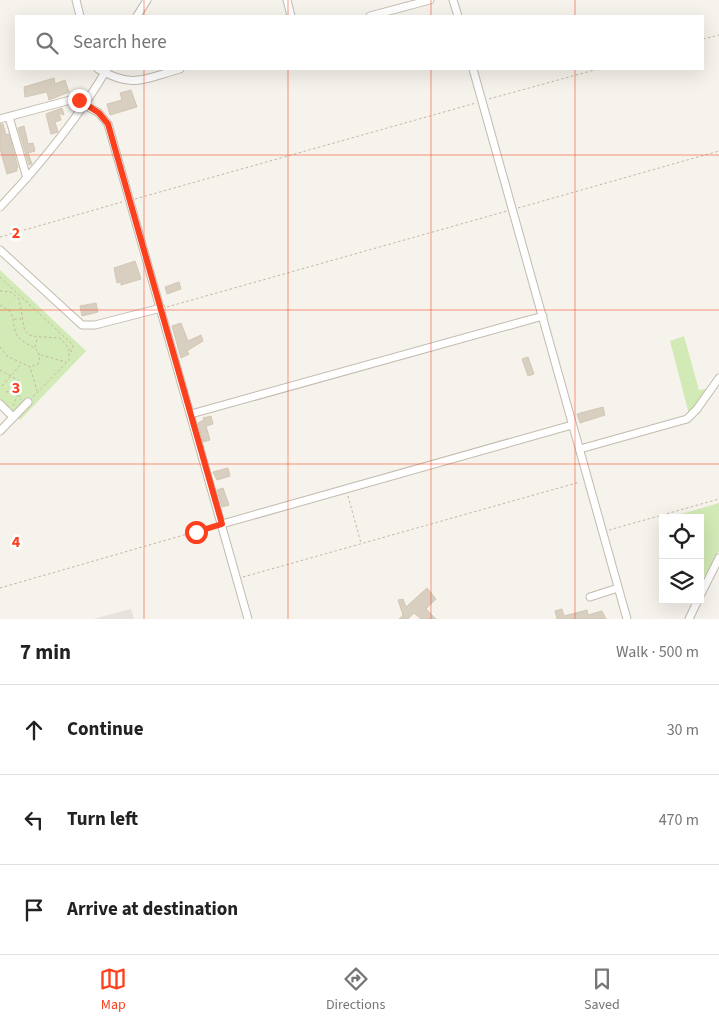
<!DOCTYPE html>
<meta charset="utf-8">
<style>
body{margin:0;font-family:"Source Sans 3",sans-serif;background:#f2f2f2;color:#222}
.controls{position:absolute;right:15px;bottom:15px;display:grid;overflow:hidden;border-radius:0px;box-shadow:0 5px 20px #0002}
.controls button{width:45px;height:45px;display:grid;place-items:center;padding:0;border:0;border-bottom:1px solid #e0e0e0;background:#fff;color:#222;font:25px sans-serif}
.stop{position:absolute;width:15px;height:15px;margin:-11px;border:4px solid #fc3f1d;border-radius:50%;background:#fff}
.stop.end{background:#fc3f1d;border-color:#fff;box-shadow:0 1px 5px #0008}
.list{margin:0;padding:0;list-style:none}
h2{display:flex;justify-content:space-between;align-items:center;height:65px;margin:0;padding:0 20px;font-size:21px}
h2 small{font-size:16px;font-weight:400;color:#767676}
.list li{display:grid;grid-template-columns:32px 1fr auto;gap:15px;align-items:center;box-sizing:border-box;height:90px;padding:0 20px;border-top:1px solid #e0e0e0}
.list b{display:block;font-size:19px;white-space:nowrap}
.list em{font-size:16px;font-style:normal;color:#767676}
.icon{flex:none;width:28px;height:28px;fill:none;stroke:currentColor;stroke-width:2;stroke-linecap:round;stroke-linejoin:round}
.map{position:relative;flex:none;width:719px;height:619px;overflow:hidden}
.search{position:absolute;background:#fff;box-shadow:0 5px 20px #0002;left:15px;right:15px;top:15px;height:55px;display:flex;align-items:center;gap:12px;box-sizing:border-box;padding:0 18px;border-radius:0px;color:#767676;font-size:19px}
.sheet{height:335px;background:#fff}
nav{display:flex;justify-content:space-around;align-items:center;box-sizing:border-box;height:70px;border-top:1px solid #e0e0e0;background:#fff;font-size:14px;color:#767676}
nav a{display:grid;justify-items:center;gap:2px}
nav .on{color:#fc3f1d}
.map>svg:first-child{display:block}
.industrial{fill:#e6e2dd}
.green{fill:#d2eab5}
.building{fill:#d8cfc1;stroke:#d3c7b4}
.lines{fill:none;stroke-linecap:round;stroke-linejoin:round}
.minor-casing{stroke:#c2bbae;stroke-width:9}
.path{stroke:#c4b79f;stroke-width:1;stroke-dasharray:2.5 2.5;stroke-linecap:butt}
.minor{stroke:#fff;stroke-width:7}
.route{stroke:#fc3f1d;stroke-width:6}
.grid{fill:none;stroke:#fc3f1d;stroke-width:1;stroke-opacity:0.55}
.grid-label{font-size:16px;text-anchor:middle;font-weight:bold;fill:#fc3f1d;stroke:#fff;stroke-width:5;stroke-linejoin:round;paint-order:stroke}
</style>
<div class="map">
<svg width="719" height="619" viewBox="0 0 719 619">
<rect width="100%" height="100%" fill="#f6f3ec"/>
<!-- industrial -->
<path class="industrial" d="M131,609l3,10h-41z"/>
<!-- green -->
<g class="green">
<path d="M0,270l86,81 -66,69 -20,-20z"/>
<path d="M684,336l15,54 7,-1 -17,25 -19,-73z"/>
<path d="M719,503v48l-19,33v-66h-21l-1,-3z"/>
</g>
<!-- building -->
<g class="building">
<path d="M54,78l1,6 10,-4 4,12 -20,8 -2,-8 -22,5 -1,-10z"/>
<path d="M131,90l6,17 -27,8 -3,-11 15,-4 -2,-7z"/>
<path d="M62,108l2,7 -5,-2 2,7 -6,2 3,10 -7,2 -5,-20z"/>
<path d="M0,124h3l3,11 3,-1 9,34h-2l1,3 -10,3 -7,-25z"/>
<path d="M24,126l4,18 5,-1 2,8 -7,2 4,11 -3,1 -11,-37z"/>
<path d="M135,261l6,18 -20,6v-3l-4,1 -3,-15z"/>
<path d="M179,282l2,7 -14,5 -2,-7z"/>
<path d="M96,303l2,9 -16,4 -2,-10z"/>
<path d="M181,323l7,18 13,-6 2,6 -16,10 2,3 -8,4 -9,-32z"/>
<path d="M528,357l6,17 -6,2 -6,-17z"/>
<path d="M603,407l2,8 -25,8 -3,-9z"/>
<path d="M211,416l2,8 -7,2 4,14 -7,2 -5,-19 6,-3 -1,-2z"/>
<path d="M228,468l2,8 -13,4 -4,-8z"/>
<path d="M223,488l6,17 -7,2 -5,-17z"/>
<path d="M427,588l9,11 -10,10 10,10h-15l-7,-6 -6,6h-9l4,-4 -5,-15 5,-1 3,8z"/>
<path d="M562,609l2,7 23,-6 1,5 14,-4 4,8h-49l-2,-8z"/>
</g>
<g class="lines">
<defs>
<g id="minor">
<path d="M76,0l4,16"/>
<path d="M287,0l4,16"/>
<path d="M453,0l5,16"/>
<path d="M137,16l10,-16"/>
<path d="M370,16l60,-16"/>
<path d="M98,69c36,20 45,10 82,0"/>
<path d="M473,69l154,550"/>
<path d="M9,117l18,61"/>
<path d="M0,119l74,-20 25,14 9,11 140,495"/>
<path d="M0,207c41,-43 77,-87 107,-138"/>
<path d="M0,250l82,75h13l66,-17"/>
<path d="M0,404l13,13"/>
<path d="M191,414l352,-98"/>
<path d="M0,431l28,-29"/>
<path d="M580,449l107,-30 10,-10 22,-31"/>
<path d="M222,524l350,-99"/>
<path d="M700,596l19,-38"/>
<path d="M590,597l28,-9"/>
<path d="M689,619l9,-19"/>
</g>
</defs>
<!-- minor casing -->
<use href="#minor" class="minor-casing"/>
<!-- path -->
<g class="path">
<path d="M703,39l16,-4"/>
<path d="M489,99l109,-30"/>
<path d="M135,199l341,-96"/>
<path d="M518,208l201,-57"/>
<path d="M0,237l122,-35"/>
<path d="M0,277l73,68 -2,7"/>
<path d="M0,291l11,1 8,7c9,41 -3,36 41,39l9,10v12l-36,37"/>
<path d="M0,305l10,6c4,7 3,17 7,24 8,13 28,10 21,29l-8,3"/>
<path d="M167,307l340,-96"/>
<path d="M14,319h8"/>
<path d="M0,347l7,9 23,11 7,24"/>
<path d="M35,347l2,-8"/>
<path d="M41,355l25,7"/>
<path d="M0,370l18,10v13l3,7"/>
<path d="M2,386l19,-22"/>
<path d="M6,392l12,-2"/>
<path d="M13,406l5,-12"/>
<path d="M348,496l13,47"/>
<path d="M609,530l110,-31"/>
<path d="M243,577l337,-95"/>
<path d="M0,588l215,-62"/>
</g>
<!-- minor -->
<use href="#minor" class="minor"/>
</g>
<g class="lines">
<!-- route -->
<path class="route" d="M79,100l20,13 9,11 114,400 -26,8"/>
</g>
<!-- grid -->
<path class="grid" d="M144,0v16M288,0v16M431,0v16M575,0v16M144,69v550M288,69v550M431,69v550M575,69v550M0,155h719M0,310h719M0,464h719"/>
<g class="grid-label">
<text x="16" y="238">2</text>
<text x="16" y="393">3</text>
<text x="16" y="547">4</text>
</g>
</svg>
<div class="controls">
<button><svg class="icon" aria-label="locate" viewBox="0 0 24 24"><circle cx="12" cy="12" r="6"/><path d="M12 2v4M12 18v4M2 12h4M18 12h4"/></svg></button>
<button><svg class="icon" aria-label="layers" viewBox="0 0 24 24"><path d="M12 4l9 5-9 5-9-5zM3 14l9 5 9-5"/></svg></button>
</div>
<div class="stop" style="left:196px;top:532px"></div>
<div class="stop end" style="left:79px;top:100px"></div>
<div class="search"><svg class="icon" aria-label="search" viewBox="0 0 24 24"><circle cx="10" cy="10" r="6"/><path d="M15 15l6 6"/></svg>Search here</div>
</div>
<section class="sheet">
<h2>7 min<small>Walk · 500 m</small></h2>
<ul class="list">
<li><svg class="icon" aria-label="ahead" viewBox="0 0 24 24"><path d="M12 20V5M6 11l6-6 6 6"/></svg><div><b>Continue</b></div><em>30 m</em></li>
<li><svg class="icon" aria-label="left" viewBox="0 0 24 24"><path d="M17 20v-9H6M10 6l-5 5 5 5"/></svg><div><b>Turn left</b></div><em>470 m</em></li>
<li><svg class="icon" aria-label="arrive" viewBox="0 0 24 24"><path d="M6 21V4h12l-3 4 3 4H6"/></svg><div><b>Arrive at destination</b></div></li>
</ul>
</section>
<nav>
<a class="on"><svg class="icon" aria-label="map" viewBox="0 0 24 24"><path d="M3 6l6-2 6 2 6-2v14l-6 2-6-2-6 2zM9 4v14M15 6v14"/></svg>Map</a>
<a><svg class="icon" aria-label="directions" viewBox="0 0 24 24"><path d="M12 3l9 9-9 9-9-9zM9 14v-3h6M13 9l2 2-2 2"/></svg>Directions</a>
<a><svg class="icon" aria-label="saved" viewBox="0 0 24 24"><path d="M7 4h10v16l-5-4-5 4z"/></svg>Saved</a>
</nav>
